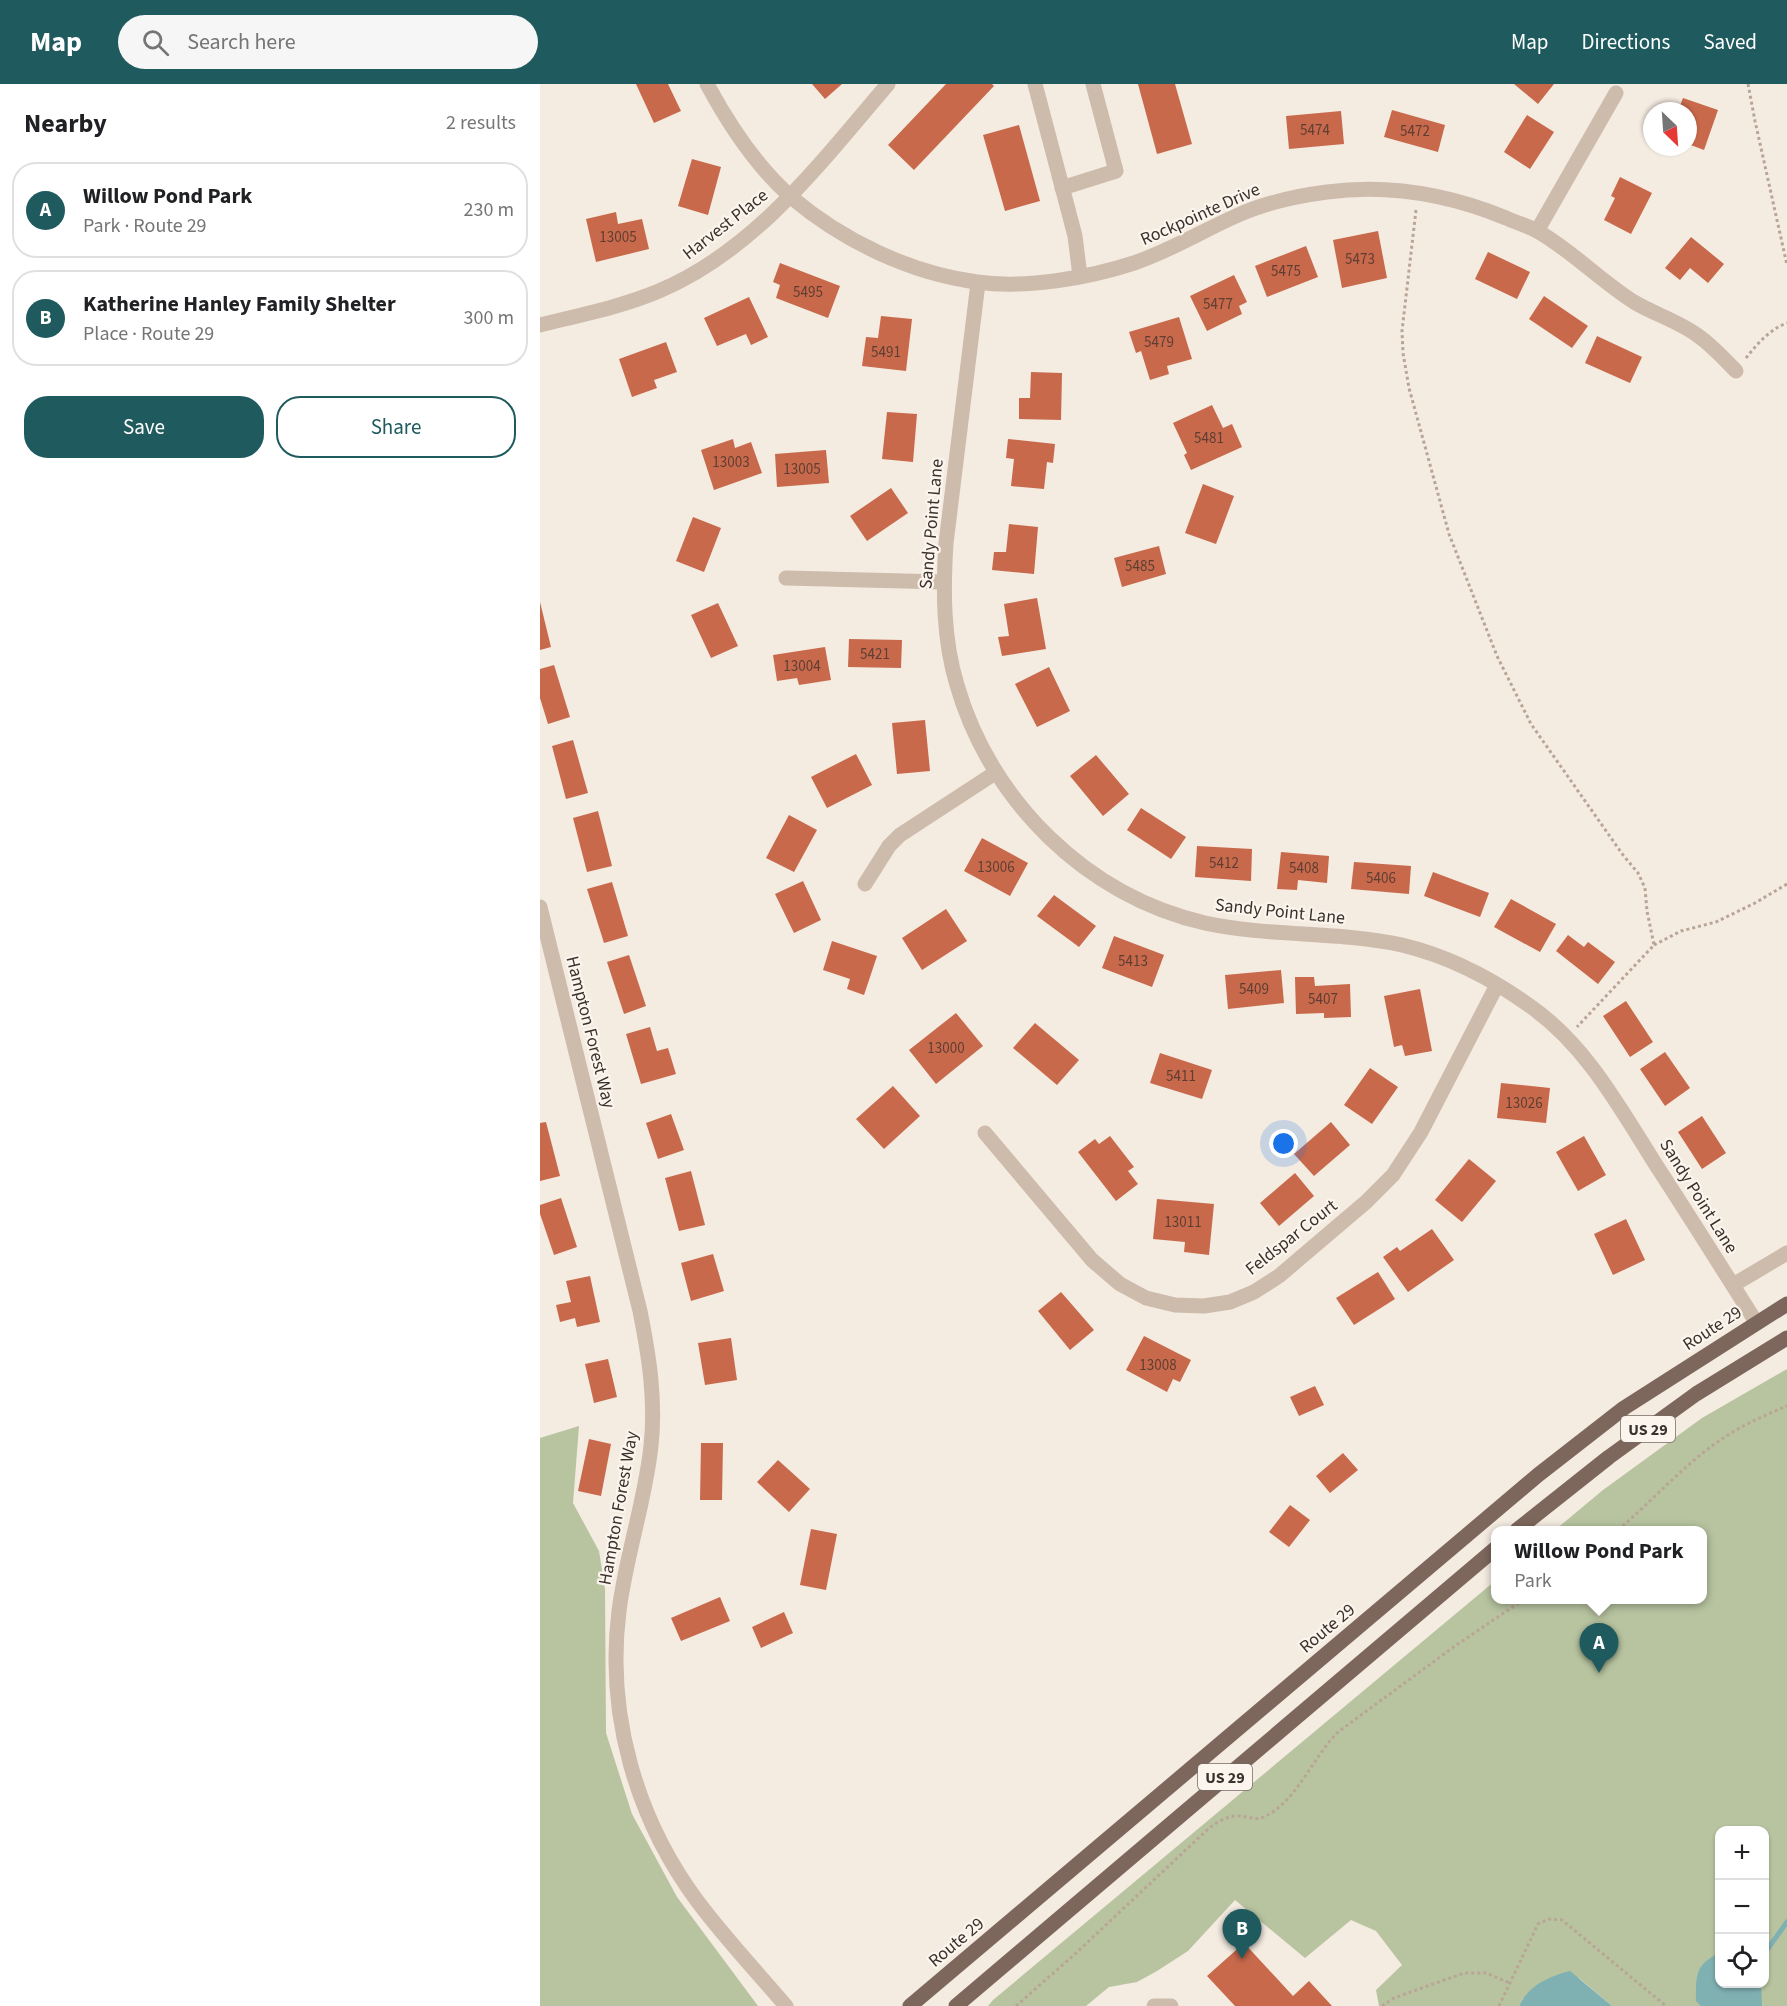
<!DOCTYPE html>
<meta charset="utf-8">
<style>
body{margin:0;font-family:"Source Sans 3",sans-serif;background:#f6f6f6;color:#202124}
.controls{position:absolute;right:18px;bottom:18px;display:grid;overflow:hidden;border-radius:12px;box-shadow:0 2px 4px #0004}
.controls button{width:54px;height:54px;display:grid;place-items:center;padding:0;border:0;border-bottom:2px solid #e0e0e0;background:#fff;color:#202124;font:30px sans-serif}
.compass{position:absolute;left:1103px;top:18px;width:54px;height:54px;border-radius:50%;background:#fff;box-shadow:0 2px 4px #0004;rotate:155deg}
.you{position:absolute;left:744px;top:1060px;width:21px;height:21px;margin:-15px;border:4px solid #fff;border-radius:50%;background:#1a73e8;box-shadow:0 0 0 9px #1a73e833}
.badge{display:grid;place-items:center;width:39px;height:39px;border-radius:50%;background:#1f5a5e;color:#fff;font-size:20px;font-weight:700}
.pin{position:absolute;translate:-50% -50px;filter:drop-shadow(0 2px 3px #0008)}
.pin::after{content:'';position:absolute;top:32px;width:21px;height:18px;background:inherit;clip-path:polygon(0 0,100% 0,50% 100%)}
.popup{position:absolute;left:951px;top:1442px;width:216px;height:78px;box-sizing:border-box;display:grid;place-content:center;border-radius:12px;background:#fff;filter:drop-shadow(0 2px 4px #0005);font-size:20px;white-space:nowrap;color:#757577}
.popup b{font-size:22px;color:#202124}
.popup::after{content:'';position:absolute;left:50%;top:100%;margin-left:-12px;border:12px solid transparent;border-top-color:#fff}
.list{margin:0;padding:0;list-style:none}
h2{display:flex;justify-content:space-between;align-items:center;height:78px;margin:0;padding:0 24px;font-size:26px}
h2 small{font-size:20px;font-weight:400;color:#757577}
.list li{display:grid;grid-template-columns:39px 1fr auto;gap:18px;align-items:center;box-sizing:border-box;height:96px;margin:0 12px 12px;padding:0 12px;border:2px solid #e0e0e0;border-radius:24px}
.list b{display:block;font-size:22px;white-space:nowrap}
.list p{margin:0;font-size:20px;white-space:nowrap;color:#757577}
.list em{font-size:20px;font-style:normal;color:#757577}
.actions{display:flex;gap:12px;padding:18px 24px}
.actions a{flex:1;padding:14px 0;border:2px solid #1f5a5e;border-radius:24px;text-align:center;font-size:21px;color:#1f5a5e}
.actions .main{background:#1f5a5e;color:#fff}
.icon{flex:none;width:33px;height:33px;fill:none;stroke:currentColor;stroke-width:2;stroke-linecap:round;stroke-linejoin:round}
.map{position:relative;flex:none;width:1247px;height:1922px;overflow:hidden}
header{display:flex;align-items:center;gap:36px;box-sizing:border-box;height:84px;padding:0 30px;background:#1f5a5e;color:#fff}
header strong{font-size:28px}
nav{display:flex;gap:33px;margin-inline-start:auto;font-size:21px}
.search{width:420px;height:54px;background:#f6f6f6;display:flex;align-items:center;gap:15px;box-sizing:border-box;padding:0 21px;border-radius:33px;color:#757577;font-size:22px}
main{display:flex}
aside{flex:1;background:#fff}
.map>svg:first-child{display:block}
.green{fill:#b8c4a0;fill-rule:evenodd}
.water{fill:#7fb0b2}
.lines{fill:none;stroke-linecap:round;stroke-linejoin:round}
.stream{stroke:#7fb0b2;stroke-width:5}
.building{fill:#c8694b}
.path{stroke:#b9a596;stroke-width:3;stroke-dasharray:3 3;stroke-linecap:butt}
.minor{stroke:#cdbbac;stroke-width:15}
.major{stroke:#7d675c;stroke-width:15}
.labels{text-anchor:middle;stroke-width:4.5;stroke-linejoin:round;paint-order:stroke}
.number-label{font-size:15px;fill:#5e3e33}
.shield{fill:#fbf5ee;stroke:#756b66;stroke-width:1.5}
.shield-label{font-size:16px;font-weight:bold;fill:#3b302b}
.street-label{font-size:18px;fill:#3b302b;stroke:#fbf5ee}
</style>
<header>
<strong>Map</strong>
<div class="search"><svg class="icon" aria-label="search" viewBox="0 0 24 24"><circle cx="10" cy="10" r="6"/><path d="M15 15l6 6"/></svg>Search here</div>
<nav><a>Map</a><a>Directions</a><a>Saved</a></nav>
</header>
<main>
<aside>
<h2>Nearby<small>2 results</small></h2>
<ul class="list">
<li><span class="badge">A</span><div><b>Willow Pond Park</b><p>Park · Route 29</p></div><em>230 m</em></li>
<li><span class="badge">B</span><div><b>Katherine Hanley Family Shelter</b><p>Place · Route 29</p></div><em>300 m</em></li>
</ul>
<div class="actions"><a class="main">Save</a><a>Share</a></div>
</aside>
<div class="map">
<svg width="1247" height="1922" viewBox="0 0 1247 1922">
<rect width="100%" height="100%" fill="#f4ebe1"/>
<!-- green -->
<g class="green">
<path d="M1247,1285v637h-175l-33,-28 -56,20 -4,8h-140l-3,-16 26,-25 -26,-34 -25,-11 -46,38 -70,-58 -47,51 -31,20 -20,11 -28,5 -23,19h-98l5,-6 502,-419 1,19h206v-70h-147l48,-40 99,-72zM1180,1746h44v154h-44z"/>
<path d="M39,1342l-6,77 26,48 6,38 1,144 26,81 45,83 81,109h-218v-568z"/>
</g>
<!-- water -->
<g class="water">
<path d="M1179,1869l1,31h41l1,22h-61l-5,-5c0,-26 -1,-36 23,-48z"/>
<path d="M1030,1887l42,35h-93c9,-20 30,-30 51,-35z"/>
</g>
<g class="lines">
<!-- stream -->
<path class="stream" d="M1224,1870l23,-32"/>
</g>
<!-- building -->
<g class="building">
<path d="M96,0h32l13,27 -27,12z"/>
<path d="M272,0h30l-17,15z"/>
<path d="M406,0h46l2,2 -80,84 -26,-25z"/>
<path d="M598,0h37l17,60 -35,10z"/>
<path d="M974,0h40l-16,20z"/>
<path d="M1143,14l35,12 -14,40 -16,-6v-33h-10z"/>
<path d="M852,26l53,15 -7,27 -54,-15z"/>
<path d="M801,27l3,33 -55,5 -3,-33z"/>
<path d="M987,31l27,17 -24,37 -26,-17z"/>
<path d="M479,41l21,76 -35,10 -22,-76z"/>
<path d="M152,75l29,8 -13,48 -30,-9z"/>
<path d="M1080,93l32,16 -21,41 -27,-14 11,-22 -4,-2z"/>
<path d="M76,128l2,12 24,-5 7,30 -53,13 -10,-43z"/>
<path d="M838,147l9,47 -45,10 -9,-48z"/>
<path d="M1151,153l33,27 -16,19 -18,-15 -10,12 -15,-12z"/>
<path d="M766,162l12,31 -51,20 -12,-31z"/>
<path d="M948,168l42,20 -13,27 -42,-20z"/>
<path d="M240,179l60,23 -12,32 -52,-20 4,-13 -7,-3z"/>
<path d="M694,191l13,27 -8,4 3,8 -35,17 -17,-35z"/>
<path d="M1004,212l44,30 -16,22 -43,-29z"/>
<path d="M209,213l19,40 -17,8 -5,-11 -29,12 -13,-28z"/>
<path d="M341,232l31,3 -6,52 -44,-5 4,-29 12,1z"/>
<path d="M639,233l13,42 -25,7 2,8 -19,6 -9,-29 -5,2 -7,-21z"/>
<path d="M1057,252l45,21 -12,26 -45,-20z"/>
<path d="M126,258l11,30 -23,8 3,8 -25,9 -13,-38z"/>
<path d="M491,288l31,1 -1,47 -42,-1v-21h11z"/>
<path d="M672,321l11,23 9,-4 10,23 -51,23 -7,-15 3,-2 -14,-30z"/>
<path d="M347,328l30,2 -4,48 -31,-3z"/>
<path d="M193,355l2,9 16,-6 11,31 -48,17 -13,-40z"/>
<path d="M468,355l47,5 -2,19 -6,-1 -3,27 -33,-3 3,-27 -8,-1z"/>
<path d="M286,366l3,33 -52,4 -2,-33z"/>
<path d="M663,400l31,12 -18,48 -31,-11z"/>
<path d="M351,404l17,25 -41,28 -17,-25z"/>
<path d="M153,433l28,11 -17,44 -28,-11z"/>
<path d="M469,440l29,3 -4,47 -42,-4 2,-18h12z"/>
<path d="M619,462l7,28 -44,13 -8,-29z"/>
<path d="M497,514l9,51 -44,7 -4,-19 11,-1 -5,-32z"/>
<path d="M0,518l11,45 -11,3z"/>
<path d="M178,519l20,43 -27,12 -20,-43z"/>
<path d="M309,555l53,1 -1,28 -53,-1z"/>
<path d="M285,563l6,33 -32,5 -2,-7 -20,3 -4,-26z"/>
<path d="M14,581l16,52 -22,7 -8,-26v-29z"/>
<path d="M509,583l21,44 -33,16 -22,-43z"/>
<path d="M385,636l5,51 -33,3 -5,-51z"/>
<path d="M33,656l15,53 -22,6 -14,-53z"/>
<path d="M316,670l16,31 -45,23 -16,-31z"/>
<path d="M556,671l33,39 -26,22 -33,-40z"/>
<path d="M601,724l45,29 -15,22 -44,-29z"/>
<path d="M58,727l14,55 -25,6 -14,-54z"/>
<path d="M249,731l28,15 -23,42 -28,-14z"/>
<path d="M442,754l46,25 -18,33 -46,-25z"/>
<path d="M657,762l55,3 -1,32 -56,-4z"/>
<path d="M741,768l48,4 -2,27 -29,-3 -1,10 -20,-1z"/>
<path d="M814,778l57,4 -2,28 -58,-5z"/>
<path d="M893,788l56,21 -9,24 -56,-21z"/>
<path d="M263,797l18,39 -27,13 -19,-39z"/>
<path d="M72,798l16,54 -24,7 -17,-54z"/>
<path d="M514,811l42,31 -17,21 -42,-31z"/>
<path d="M971,815l45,25 -16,28 -46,-25z"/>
<path d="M406,825l21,32 -45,29 -20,-32z"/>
<path d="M1028,851l16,12 4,-5 27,20 -17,22 -42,-33z"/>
<path d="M574,852l50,19 -12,32 -50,-19z"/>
<path d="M292,857l45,15 -13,39 -17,-6 3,-10 -27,-9z"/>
<path d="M89,871l17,51 -22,8 -17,-52z"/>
<path d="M741,886l3,33 -56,6 -3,-34z"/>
<path d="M755,893h19l1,9 35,-2 1,33 -27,1v-5l-28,1z"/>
<path d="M880,905l12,62 -27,5 -3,-11 -8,2 -10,-51z"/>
<path d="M1086,917l27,41 -23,15 -27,-41z"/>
<path d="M416,929l27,33 -47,38 -27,-34z"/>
<path d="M495,939l44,37 -22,25 -44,-37z"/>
<path d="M110,943l7,24 11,-3 8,26 -35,10 -15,-50z"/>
<path d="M1125,968l25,36 -25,18 -25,-37z"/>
<path d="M620,969l52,17 -10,29 -52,-16z"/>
<path d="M830,984l28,19 -26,37 -28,-19z"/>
<path d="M961,999l49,5 -4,35 -49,-5z"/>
<path d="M353,1002l27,30 -36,33 -28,-30z"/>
<path d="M131,1030l13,36 -26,9 -12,-36z"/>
<path d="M1162,1032l24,37 -24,16 -24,-37z"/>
<path d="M6,1038l14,54 -20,5v-58z"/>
<path d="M791,1038l19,23 -36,31 -20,-22z"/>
<path d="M570,1052l24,31 -6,4 10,13 -22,17 -38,-49 17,-13 4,5z"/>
<path d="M1044,1052l22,39 -28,16 -22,-39z"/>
<path d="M929,1075l27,22 -34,41 -27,-22z"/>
<path d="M151,1087l14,54 -26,6 -14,-53z"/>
<path d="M755,1089l19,23 -35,30 -19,-23z"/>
<path d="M21,1114l16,49 -23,8 -14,-41v-9z"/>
<path d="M617,1115l57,5 -5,51 -25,-3 1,-10 -32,-3z"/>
<path d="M1086,1135l19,41 -32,15 -19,-41z"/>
<path d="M892,1145l22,31 -46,32 -25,-35 14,-10 3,4z"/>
<path d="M173,1170l11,37 -33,10 -10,-38z"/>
<path d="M838,1188l17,27 -41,26 -18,-27z"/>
<path d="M50,1192l10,46 -23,5 -2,-9 -15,4 -4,-17 15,-3 -5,-21z"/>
<path d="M521,1208l33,38 -24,20 -32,-39z"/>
<path d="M604,1252l47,24 -11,22 -7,-3 -6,13 -41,-22z"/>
<path d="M191,1254l6,42 -32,5 -7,-42z"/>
<path d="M68,1275l9,38 -23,6 -9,-39z"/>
<path d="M775,1302l9,19 -25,11 -9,-19z"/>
<path d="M49,1355l22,5 -10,52 -23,-5z"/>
<path d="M161,1359h22l-1,57h-22z"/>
<path d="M803,1369l15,17 -28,23 -14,-17z"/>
<path d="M238,1376l32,29 -21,23 -32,-30z"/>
<path d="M750,1421l20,15 -21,27 -20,-15z"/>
<path d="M271,1445l26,5 -11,56 -26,-5z"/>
<path d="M180,1513l10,24 -49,20 -10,-23z"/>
<path d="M244,1528l9,21 -32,15 -9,-21z"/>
<path d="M704,1859l49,53 16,-15 23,25h-97l-28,-30z"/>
</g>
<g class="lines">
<!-- path -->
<g class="path">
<path d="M1208,0l7,37 32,144"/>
<path d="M876,126l-14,121 1,22 6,35 40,146 48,122 34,68 92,131 15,18 7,15 2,23 7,34 -77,82"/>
<path d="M1206,274c11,-14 24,-29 41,-35"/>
<path d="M1114,861l27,-14 35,-9 39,-19 32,-19"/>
<path d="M1078,1446c33,-28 63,-62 98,-87 22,-16 47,-27 71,-37"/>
<path d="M476,1922l59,-52 131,-123c8,-7 18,-14 29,-15 11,-1 21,6 31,0 32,-17 47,-59 72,-84l117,-86 68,-46"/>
<path d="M842,1922l12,-8 70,-25h22l24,10"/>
<path d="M959,1922l39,-82 11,-5 13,1 104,86"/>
</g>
<!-- minor -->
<g class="minor">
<path d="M167,0c22,41 49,82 84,113 52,44 119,76 186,85 48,7 111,-4 157,-19 36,-12 68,-32 102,-47 28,-13 60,-20 91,-24 61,-8 123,3 179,26 11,5 23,8 33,14 34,20 62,49 95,70 20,12 44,19 63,33 15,10 26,23 39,36"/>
<path d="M495,0l40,152 5,40"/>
<path d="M522,104l54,-17 -23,-87"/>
<path d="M997,147l79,-138"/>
<path d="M438,199l-32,260c-3,48 -3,96 11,142 33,115 129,211 248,238 64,14 132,8 197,22 46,11 89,33 128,61 56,39 90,102 126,159 34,52 67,105 100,157"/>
<path d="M0,241c40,-10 81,-18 119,-34 97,-41 162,-129 229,-207"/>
<path d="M246,494l157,4"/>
<path d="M325,800l24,-38 11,-11 95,-62"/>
<path d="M0,823l100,404c9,45 16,89 11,135 -6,56 -25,109 -32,165 -13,103 17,208 79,291 27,36 59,70 88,104"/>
<path d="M445,1049l107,127 28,24 26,14 29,7 29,1 26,-4 24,-10 25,-16 87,-74 27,-27 28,-43 76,-147"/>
<path d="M1193,1201l54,-32"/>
<path d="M614,1922h17"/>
</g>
<!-- major -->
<g class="major">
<path d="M977,1446l92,-73 87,-63 91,-56"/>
<path d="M370,1922l628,-531 86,-67 163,-104"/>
<path d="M416,1922l540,-458"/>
</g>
</g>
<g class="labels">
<!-- number labels -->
<g class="number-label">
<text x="775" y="51">5474</text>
<text x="875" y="52">5472</text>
<text x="78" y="158">13005</text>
<text x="820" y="180">5473</text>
<text x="746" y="192">5475</text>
<text x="268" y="213">5495</text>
<text x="678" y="225">5477</text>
<text x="619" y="263">5479</text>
<text x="346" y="273">5491</text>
<text x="669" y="359">5481</text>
<text x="191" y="383">13003</text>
<text x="262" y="390">13005</text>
<text x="600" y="487">5485</text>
<text x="335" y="575">5421</text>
<text x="262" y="587">13004</text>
<text x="684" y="784">5412</text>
<text x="456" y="788">13006</text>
<text x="764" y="789">5408</text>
<text x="841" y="799">5406</text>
<text x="593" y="882">5413</text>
<text x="714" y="910">5409</text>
<text x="783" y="920">5407</text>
<text x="406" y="969">13000</text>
<text x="641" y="997">5411</text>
<text x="984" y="1024">13026</text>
<text x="643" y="1143">13011</text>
<text x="618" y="1286">13008</text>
</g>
<!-- shield labels -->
<g class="shield">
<rect x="1081" y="1332" width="54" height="26" rx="4.5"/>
<rect x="658" y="1680" width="54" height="26" rx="4.5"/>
</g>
<g class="shield-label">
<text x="1108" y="1351">US 29</text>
<text x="685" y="1699">US 29</text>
</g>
<!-- street labels -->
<g class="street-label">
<text transform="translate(660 130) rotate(-24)" y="6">Rockpointe Drive</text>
<text transform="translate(185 140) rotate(-38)" y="6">Harvest Place</text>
<text transform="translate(391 440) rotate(-85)" y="6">Sandy Point Lane</text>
<text transform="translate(740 827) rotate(6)" y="6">Sandy Point Lane</text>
<text transform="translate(51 948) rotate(76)" y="6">Hampton Forest Way</text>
<text transform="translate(1159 1112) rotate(58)" y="6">Sandy Point Lane</text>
<text transform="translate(751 1153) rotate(-38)" y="6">Feldspar Court</text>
<text transform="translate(1172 1244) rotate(-33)" y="6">Route 29</text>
<text transform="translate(78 1424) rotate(-80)" y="6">Hampton Forest Way</text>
<text transform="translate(787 1544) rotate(-40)" y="6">Route 29</text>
<text transform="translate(416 1858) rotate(-40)" y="6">Route 29</text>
</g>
</g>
</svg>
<div class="controls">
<button>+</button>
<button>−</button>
<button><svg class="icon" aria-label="locate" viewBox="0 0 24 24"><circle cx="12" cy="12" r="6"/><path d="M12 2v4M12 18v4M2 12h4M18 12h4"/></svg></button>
</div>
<svg class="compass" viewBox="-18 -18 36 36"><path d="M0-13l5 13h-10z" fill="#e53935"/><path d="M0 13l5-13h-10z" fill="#757577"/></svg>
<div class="you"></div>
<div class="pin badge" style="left:1059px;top:1589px">A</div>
<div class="popup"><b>Willow Pond Park</b>Park</div>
<div class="pin badge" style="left:702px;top:1875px">B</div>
</div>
</main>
